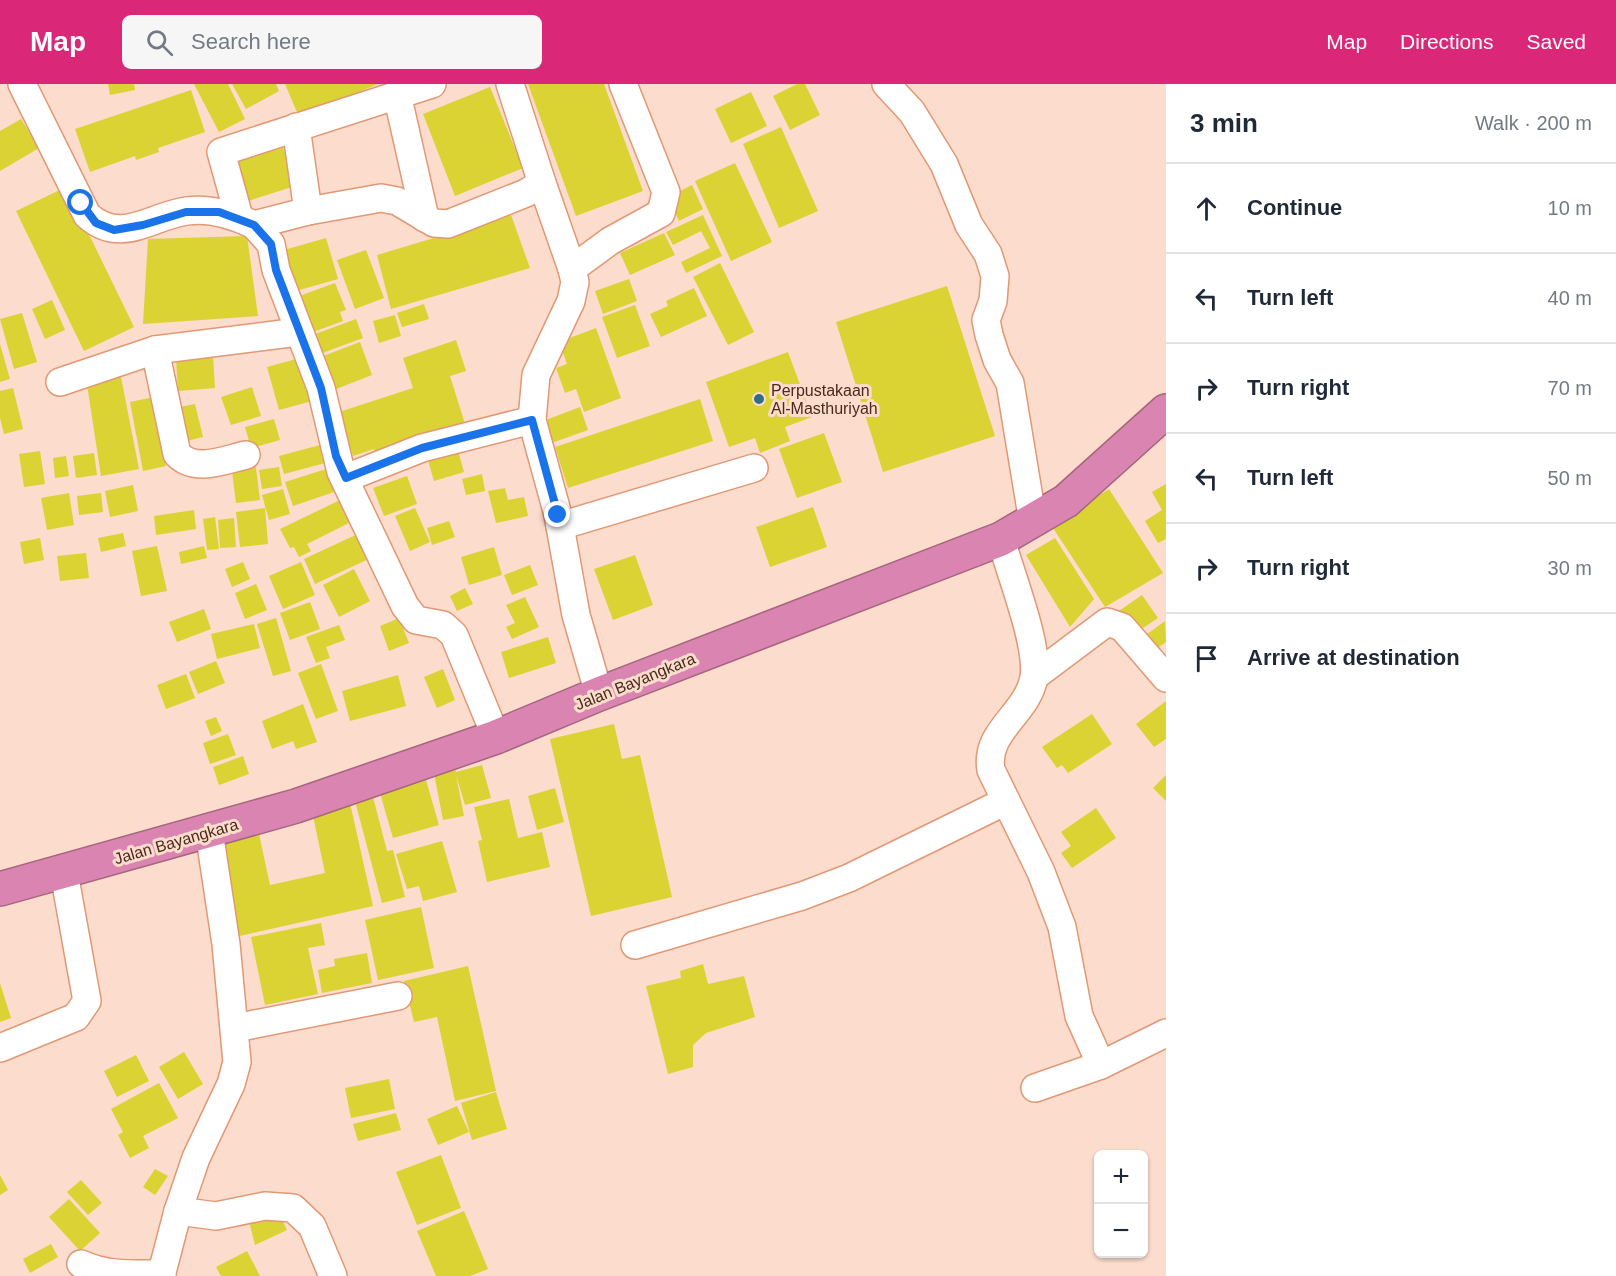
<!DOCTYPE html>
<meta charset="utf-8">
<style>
body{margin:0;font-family:Arial,sans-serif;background:#f6f6f7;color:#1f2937}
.controls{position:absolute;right:18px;bottom:18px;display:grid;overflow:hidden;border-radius:9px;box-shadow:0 2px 4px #0004}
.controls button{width:54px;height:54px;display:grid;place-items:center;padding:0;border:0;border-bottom:2px solid #e0e1e3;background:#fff;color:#1f2937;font:30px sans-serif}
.stop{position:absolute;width:18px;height:18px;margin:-14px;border:4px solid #1a73e8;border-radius:50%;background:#fff}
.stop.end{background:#1a73e8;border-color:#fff;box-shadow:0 2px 6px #0008}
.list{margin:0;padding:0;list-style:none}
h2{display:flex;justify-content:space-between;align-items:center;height:78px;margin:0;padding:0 24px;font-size:26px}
h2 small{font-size:20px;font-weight:400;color:#747a83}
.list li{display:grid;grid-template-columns:39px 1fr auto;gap:18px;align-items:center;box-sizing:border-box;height:90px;padding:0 24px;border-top:2px solid #e0e1e3}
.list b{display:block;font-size:22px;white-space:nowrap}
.list em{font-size:20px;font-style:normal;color:#747a83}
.icon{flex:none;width:33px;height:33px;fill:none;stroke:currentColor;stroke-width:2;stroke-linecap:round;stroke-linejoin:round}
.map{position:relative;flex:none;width:1166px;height:1192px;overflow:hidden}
header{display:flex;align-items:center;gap:36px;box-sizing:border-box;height:84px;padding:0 30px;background:#db2777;color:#fff}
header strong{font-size:28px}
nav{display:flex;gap:33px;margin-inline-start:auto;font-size:21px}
.search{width:420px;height:54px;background:#f6f6f7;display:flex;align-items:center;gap:15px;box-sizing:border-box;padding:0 21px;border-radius:9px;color:#747a83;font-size:22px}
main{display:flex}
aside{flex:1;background:#fff}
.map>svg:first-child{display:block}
.building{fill:#dad333}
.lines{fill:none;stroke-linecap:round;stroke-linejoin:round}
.minor-casing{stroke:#e19874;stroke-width:30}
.highway-casing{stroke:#a7657e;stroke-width:36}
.minor{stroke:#fff;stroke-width:27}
.highway{stroke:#da84b2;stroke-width:33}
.route{stroke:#1a73e8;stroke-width:8}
.poi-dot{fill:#316d85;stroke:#fbdccd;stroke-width:2}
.labels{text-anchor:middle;stroke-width:6;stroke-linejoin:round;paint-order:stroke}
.poi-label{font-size:16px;fill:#492b1c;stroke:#fbdccd;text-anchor:start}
.street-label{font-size:16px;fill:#492b1c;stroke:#fbdccd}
</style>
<header>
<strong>Map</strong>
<div class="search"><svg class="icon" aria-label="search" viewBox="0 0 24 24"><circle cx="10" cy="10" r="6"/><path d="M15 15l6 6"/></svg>Search here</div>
<nav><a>Map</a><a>Directions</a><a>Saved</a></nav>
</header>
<main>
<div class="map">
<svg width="1166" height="1192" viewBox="0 0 1166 1192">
<rect width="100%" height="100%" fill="#fbdccd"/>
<!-- building -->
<g class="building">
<path d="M108,0h26l1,6 -25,5z"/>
<path d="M194,0h34l17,35 -26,13z"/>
<path d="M232,0h44l3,7 -33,18z"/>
<path d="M285,0h93l-79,33z"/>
<path d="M528,0h76l39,107 -67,25z"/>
<path d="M797,0h8l15,31 -30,15 -17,-34z"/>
<path d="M490,3l33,81 -68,28 -32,-82z"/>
<path d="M191,6l14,42 -47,16 1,4 -23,8 -1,-4 -45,16 -15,-43z"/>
<path d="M751,8l16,34 -36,17 -16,-34z"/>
<path d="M21,35l18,29 -39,23v-40z"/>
<path d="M781,43l37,84 -39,17 -36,-84z"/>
<path d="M282,60l13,42 -50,16 -13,-42z"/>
<path d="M735,79l37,79 -41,19 -36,-80z"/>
<path d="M692,101l11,24 -24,12 -11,-24z"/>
<path d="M66,103l68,140 -50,24 -68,-140z"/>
<path d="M511,131l19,53 -139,41 -14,-54z"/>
<path d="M703,131l19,41 -36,17 -5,-11 29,-14 -9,-17 -28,14 -7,-13z"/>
<path d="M664,149l11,22 -45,20 -10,-22z"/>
<path d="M247,152l11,80 -115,8 5,-85z"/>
<path d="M326,154l12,41 -42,12 -12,-41z"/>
<path d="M366,166l18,48 -29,11 -18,-49z"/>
<path d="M720,179l34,69 -26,13 -35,-68z"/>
<path d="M629,195l8,22 -34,13 -8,-23z"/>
<path d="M335,199l11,27 -6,2 3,9 -38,14 -14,-36z"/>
<path d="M947,202l48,150 -112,36 -47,-150z"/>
<path d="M694,204l13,28 -46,21 -11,-23 18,-8 -2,-5z"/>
<path d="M52,216l13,30 -20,9 -13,-30z"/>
<path d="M424,220l5,15 -27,8 -5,-14z"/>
<path d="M635,221l15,41 -33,12 -15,-41z"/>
<path d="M22,229l15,49 -23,7 -14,-50z"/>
<path d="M395,231l6,21 -22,7 -6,-22z"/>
<path d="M356,235l7,19 -46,17 -7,-19z"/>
<path d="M596,244l25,70 -37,14 -8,-23 -11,4 -9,-25 11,-4 -8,-22z"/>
<path d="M456,256l10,31 -16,5 15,48 -68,18 1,5 -22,7 -2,-5 -21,7 -14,-44 74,-24 -10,-30z"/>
<path d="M360,258l12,33 -41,16 -13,-33z"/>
<path d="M0,260l10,35 -10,3z"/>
<path d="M788,268l24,65 -27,10 5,14 -30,12 -5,-15 -26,9 -23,-65z"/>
<path d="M213,272l2,32 -37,3 -2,-32z"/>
<path d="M300,274l12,43 -33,9 -12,-43z"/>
<path d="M120,288l19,97 -38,7 -15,-98z"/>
<path d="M252,303l9,29 -30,9 -10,-28z"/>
<path d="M13,304l10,41 -19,5 -4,-16v-27z"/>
<path d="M154,313l12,69 -23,5 -13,-69z"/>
<path d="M700,315l13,42 -145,47 -13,-41z"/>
<path d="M195,320l8,33 -24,6 -9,-34z"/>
<path d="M580,323l8,23 -42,15 -8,-22z"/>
<path d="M274,335l6,21 -29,8 -6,-21z"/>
<path d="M824,349l18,49 -45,16 -18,-49z"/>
<path d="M320,361l5,18 -41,11 -5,-18z"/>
<path d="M457,363l7,25 -30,9 -7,-24z"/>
<path d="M40,367l5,33 -21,3 -5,-33z"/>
<path d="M94,369l3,22 -21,3 -3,-22z"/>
<path d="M66,372l3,20 -14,2 -2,-20z"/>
<path d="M255,376l5,40 -24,3 -5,-39z"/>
<path d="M279,383l3,19 -20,3 -3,-19z"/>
<path d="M326,385l8,23 -41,14 -8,-24z"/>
<path d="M482,390l3,17 -19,4 -4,-16z"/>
<path d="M407,392l10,28 -33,12 -11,-28z"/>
<path d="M1166,400v55l-8,4 -13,-22 17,-11 -10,-18z"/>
<path d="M133,401l5,26 -28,6 -5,-26z"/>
<path d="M505,404l3,12 16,-3 4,19 -32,7 -8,-32z"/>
<path d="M283,405l7,25 -21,6 -7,-25z"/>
<path d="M1109,405l54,84 -58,34 -54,-82z"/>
<path d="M69,409l5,32 -27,5 -6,-32z"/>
<path d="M101,409l2,19 -24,3 -2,-19z"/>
<path d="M340,416l11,22 -44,22 4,7 -12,6 -5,-10 -4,1 -10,-19z"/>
<path d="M813,423l14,40 -57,20 -14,-40z"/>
<path d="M265,424l3,36 -28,3 -4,-35z"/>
<path d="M415,424l15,34 -20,9 -15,-35z"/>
<path d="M194,426l2,19 -40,6 -2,-19z"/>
<path d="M215,433l4,32 -12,1 -4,-31z"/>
<path d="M234,434l2,29 -16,1 -2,-28z"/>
<path d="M449,437l6,16 -23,8 -5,-17z"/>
<path d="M364,447l11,25 -60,28 -11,-25z"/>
<path d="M123,449l3,13 -25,6 -3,-14z"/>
<path d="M40,454l4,22 -20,4 -4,-22z"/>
<path d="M1055,454l39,61 -24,28 -44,-72z"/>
<path d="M157,462l10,45 -26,5 -9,-45z"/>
<path d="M204,462l3,12 -26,6 -2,-12z"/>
<path d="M494,463l8,28 -33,10 -8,-28z"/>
<path d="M86,469l3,25 -29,3 -3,-25z"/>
<path d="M635,471l18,50 -40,15 -19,-51z"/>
<path d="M243,478l7,17 -18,8 -7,-18z"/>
<path d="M301,478l14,33 -32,14 -14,-33z"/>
<path d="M530,481l8,20 -26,10 -8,-20z"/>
<path d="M354,485l16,32 -31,16 -16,-32z"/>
<path d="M256,500l11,26 -22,9 -10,-26z"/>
<path d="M465,504l8,16 -16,7 -7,-15z"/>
<path d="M1142,511l16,23 -24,16 -15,-23z"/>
<path d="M525,513l14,30 -27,12 -6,-12 9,-4 -9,-18z"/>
<path d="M310,518l10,27 -30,11 -10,-27z"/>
<path d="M204,525l7,20 -34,13 -8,-20z"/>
<path d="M276,534l15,53 -18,5 -16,-52z"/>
<path d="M399,534l10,25 -20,8 -9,-25z"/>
<path d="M1165,537l1,21 -14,10 -10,-14z"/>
<path d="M254,540l6,24 -43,11 -6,-25z"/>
<path d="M339,541l6,15 -19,7 4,11 -14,5 -10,-26z"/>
<path d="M548,553l8,26 -47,15 -8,-26z"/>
<path d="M216,577l9,22 -27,11 -9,-22z"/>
<path d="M321,580l17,47 -22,8 -18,-46z"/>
<path d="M443,585l12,31 -18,8 -13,-31z"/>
<path d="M186,590l9,24 -29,11 -9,-24z"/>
<path d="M398,591l8,31 -56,15 -8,-30z"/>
<path d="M1166,617v38l-12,8 -18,-23z"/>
<path d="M303,620l14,38 -21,7 -3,-8 -21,8 -10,-28z"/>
<path d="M1092,630l20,30 -44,29 -6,-8 -5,3 -15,-21z"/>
<path d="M216,633l6,14 -11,5 -6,-15z"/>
<path d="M614,640l8,35 18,-4 32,142 -81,19 -41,-177z"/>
<path d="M228,650l8,21 -26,9 -7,-21z"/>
<path d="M243,672l6,18 -30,11 -6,-18z"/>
<path d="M453,675l3,13 26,-7 9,33 -26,7 -9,-30 8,41 -21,4 -11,-57z"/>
<path d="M1166,691v26l-13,-13z"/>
<path d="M426,696l13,45 -46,13 -13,-45z"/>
<path d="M555,704l9,34 -27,8 -9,-34z"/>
<path d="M373,713l14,54 6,-1 12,47 -23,6 -27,-102z"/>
<path d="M509,715l9,39 24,-6 8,35 -63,15 -9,-41 4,-1 -8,-33z"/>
<path d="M350,719l23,103 -138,31 -21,-93 45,-10 11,51 55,-12 -13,-62z"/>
<path d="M1096,724l20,30 -44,30 -11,-15 10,-7 -10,-14z"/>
<path d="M442,757l15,51 -34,9 -4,-15 -12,3 -11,-35z"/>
<path d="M421,823l13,61 -56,12 -13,-60z"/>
<path d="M321,839l4,22 -17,3 10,46 -53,11 -14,-68z"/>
<path d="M367,869l5,30 -50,10 -4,-23 17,-4 -1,-7z"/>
<path d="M703,880l5,20 36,-8 11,41 -49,16 -13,12v22l-25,7 -22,-88 35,-8 -1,-7z"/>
<path d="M468,882l28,125 -41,10 -18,-84 -23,5 -10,-41z"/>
<path d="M0,899l11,35 -11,4z"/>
<path d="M184,968l19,32 -25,15 -19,-32z"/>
<path d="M136,971l13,26 -32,16 -13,-26z"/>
<path d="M389,995l6,30 -44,9 -6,-30z"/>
<path d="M159,999l19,35 -35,18 6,12 -19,10 -12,-23 5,-3 -12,-23z"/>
<path d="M496,1008l11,37 -35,11 -11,-37z"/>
<path d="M457,1022l12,26 -31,13 -11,-26z"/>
<path d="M396,1029l5,17 -43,11 -5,-17z"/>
<path d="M441,1071l20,53 -44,17 -21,-53z"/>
<path d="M155,1085l13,7 -13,19 -12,-8z"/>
<path d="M0,1091l8,15 -8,5z"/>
<path d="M81,1096l21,23 -14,12 -21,-23z"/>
<path d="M69,1115l31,34 -20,18 -31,-34z"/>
<path d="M277,1125l10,21 -32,15 -6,-24z"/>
<path d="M464,1127l24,58 -18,7h-34l-19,-45z"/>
<path d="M51,1160l7,13 -28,16 -7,-14z"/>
<path d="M247,1167l13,25h-39l-5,-9z"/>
</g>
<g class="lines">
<defs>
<g id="minor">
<path d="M22,0l65,131c34,31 63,1 100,-4 23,-3 46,4 67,14l54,-14 73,-13 16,3 37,22 14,1 78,-31 16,-10 30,86"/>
<path d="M510,0l32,99"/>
<path d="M886,0l26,28 32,52 25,61 19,29 7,22 -2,25 -7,19 3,15 8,25 13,23 23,139"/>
<path d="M397,10l28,124"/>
<path d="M296,43l12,84"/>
<path d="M239,133l-18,-65 211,-68"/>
<path d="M254,141l17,19 5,26 45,118 20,84 64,134 11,14 27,5 11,10 42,102"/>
<path d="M155,266l22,104c18,19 47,6 69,1"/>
<path d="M60,298l95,-32 143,-18"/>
<path d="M346,394l76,-30 110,-28"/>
<path d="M560,442l194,-58"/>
<path d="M1001,455c9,34 38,106 33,138 -6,37 -50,54 -43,93l50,102 21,55 17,89 22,49"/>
<path d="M1035,592l72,-54 15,5 44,51"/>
<path d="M599,610l-23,-79 -18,-100 -26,-95 4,-45 35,-74 4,-19 -3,-13 38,-28 51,-28 5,-21 -43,-108"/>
<path d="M635,861l167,-49 47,-18 157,-77"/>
<path d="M235,944l163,-32"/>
<path d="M0,964l76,-31 11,-16 -23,-128"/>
<path d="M1035,1004l66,-23 65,-32"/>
<path d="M178,1127l38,5 49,-10 28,2 19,18 21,50"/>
<path d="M81,1180c25,12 53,10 81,10"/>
<path d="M161,1192l17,-65 18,-53 35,-74 6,-22 -11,-118 -17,-113"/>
</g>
<path id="highway" d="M0,805l296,-83 200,-69 103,-43 402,-155 65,-38 100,-90"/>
</defs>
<!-- minor casing -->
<use href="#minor" class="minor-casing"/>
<!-- highway casing -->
<use href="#highway" class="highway-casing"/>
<!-- minor -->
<use href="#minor" class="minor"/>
<!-- highway -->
<use href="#highway" class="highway"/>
</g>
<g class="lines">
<!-- route -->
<path class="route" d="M81,119l15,20 18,7 29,-5 43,-13h33l35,13 17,19 5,26 45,118 15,68 10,22 76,-30 110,-28 26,95"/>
</g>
<!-- markers -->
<circle class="poi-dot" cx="759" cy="315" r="6"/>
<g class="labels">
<!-- poi labels -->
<g class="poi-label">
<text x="771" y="312">Perpustakaan<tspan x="771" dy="18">Al-Masthuriyah</tspan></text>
</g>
<!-- street labels -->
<g class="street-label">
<text transform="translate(635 597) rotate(-22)" y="6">Jalan Bayangkara</text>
<text transform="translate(176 757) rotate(-16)" y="6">Jalan Bayangkara</text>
</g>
</g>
</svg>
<div class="controls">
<button>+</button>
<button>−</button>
</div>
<div class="stop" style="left:81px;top:119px"></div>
<div class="stop end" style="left:558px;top:431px"></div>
</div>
<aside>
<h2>3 min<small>Walk · 200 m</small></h2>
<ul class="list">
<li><svg class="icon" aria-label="ahead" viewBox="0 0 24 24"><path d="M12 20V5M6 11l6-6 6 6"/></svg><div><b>Continue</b></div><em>10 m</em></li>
<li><svg class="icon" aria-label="left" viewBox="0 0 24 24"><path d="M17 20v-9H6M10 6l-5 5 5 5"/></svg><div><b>Turn left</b></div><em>40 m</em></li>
<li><svg class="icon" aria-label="right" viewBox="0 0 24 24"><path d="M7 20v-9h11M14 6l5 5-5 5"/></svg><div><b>Turn right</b></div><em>70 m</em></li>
<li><svg class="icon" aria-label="left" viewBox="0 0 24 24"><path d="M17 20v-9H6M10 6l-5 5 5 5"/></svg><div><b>Turn left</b></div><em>50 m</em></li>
<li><svg class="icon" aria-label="right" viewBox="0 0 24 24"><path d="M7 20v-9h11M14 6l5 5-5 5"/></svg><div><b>Turn right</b></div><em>30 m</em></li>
<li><svg class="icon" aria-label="arrive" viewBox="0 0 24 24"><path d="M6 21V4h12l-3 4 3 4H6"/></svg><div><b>Arrive at destination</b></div></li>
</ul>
</aside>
</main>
